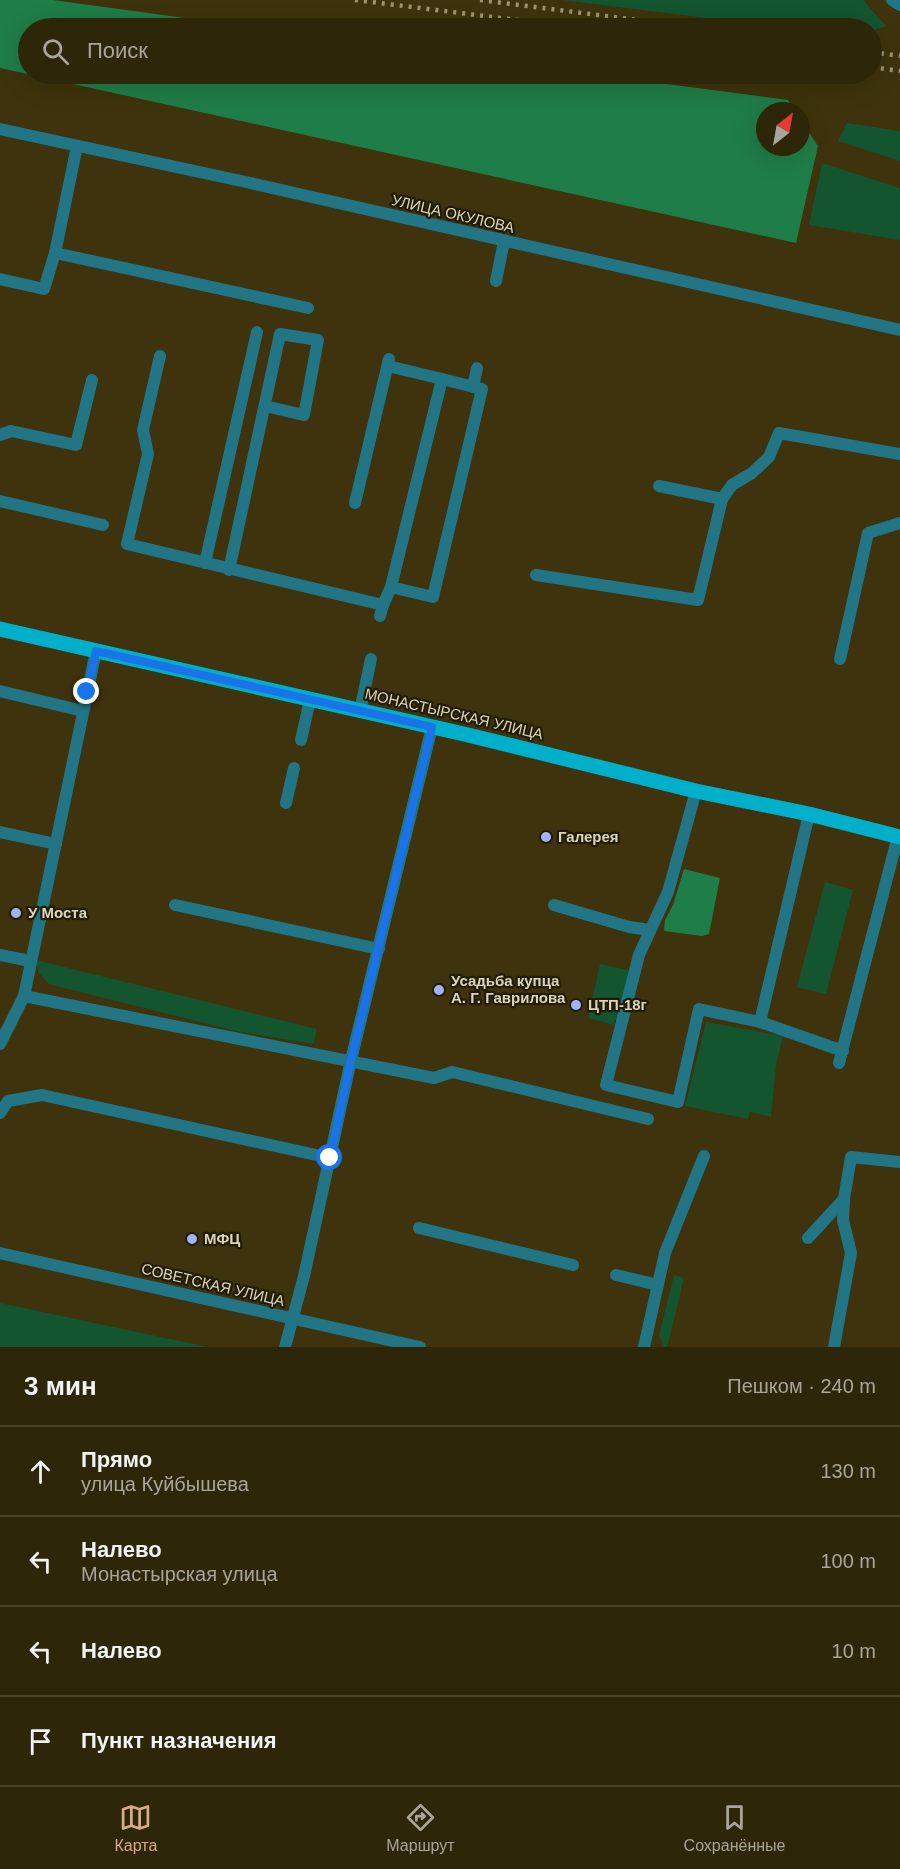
<!DOCTYPE html>
<html lang="ru">
<meta charset="utf-8">
<style>
body{margin:0;font-family:Helvetica,sans-serif;background:#362e12;color:#f1f3f6}
.compass{position:absolute;left:756px;top:102px;width:54px;height:54px;border-radius:50%;background:#2e2609;box-shadow:0 6px 24px #0002;rotate:31deg}
.stop{position:absolute;width:18px;height:18px;margin:-14px;border:4px solid #1a73e8;border-radius:50%;background:#fff}
.stop.end{background:#1a73e8;border-color:#fff;box-shadow:0 2px 6px #0008}
.list{margin:0;padding:0;list-style:none}
h2{display:flex;justify-content:space-between;align-items:center;height:78px;margin:0;padding:0 24px;font-size:26px}
h2 small{font-size:20px;font-weight:400;color:#a7a59c}
.list li{display:grid;grid-template-columns:39px 1fr auto;gap:18px;align-items:center;box-sizing:border-box;height:90px;padding:0 24px;border-top:2px solid #49432a}
.list b{display:block;font-size:22px;white-space:nowrap}
.list p{margin:0;font-size:20px;white-space:nowrap;color:#a7a59c}
.list em{font-size:20px;font-style:normal;color:#a7a59c}
.icon{flex:none;width:33px;height:33px;fill:none;stroke:currentColor;stroke-width:2;stroke-linecap:round;stroke-linejoin:round}
.map{position:relative;flex:none;width:900px;height:1347px;overflow:hidden}
.search{position:absolute;background:#2e2609;box-shadow:0 6px 24px #0002;left:18px;right:18px;top:18px;height:66px;display:flex;align-items:center;gap:15px;box-sizing:border-box;padding:0 21px;border-radius:33px;color:#a7a59c;font-size:22px}
.sheet{height:438px;background:#2e2609}
nav{display:flex;justify-content:space-around;align-items:center;box-sizing:border-box;height:84px;border-top:2px solid #49432a;background:#2e2609;font-size:16px;color:#a7a59c}
nav a{display:grid;justify-items:center;gap:3px}
nav .on{color:#d6ab8b}
.map>svg:first-child{display:block}
.green{fill:#13552f}
.forest{fill:#1f7d47}
.lines{fill:none;stroke-linecap:round;stroke-linejoin:round}
.service{stroke:#217585;stroke-width:12}
.pedestrian{stroke:#217585;stroke-width:12}
.minor{stroke:#217585;stroke-width:12}
.tertiary{stroke:#217585;stroke-width:12}
.primary{stroke:#00b0ca;stroke-width:15}
.rail{stroke:#9e9576;stroke-width:4.5;stroke-dasharray:3 6;stroke-linecap:butt}
.route{stroke:#1a73e8;stroke-width:8}
.poi-dot{fill:#a1b3fd;stroke:#221c07;stroke-width:2}
.labels{text-anchor:middle;stroke-width:4.5;stroke-linejoin:round;paint-order:stroke}
.street-label{font-size:15px;fill:#dcd4ba;stroke:#221c07}
.poi-label{font-size:15px;font-weight:bold;fill:#dcd4ba;stroke:#221c07;text-anchor:start}
</style>
<div class="map">
<svg width="900" height="1347" viewBox="0 0 900 1347">
<rect width="100%" height="100%" fill="#3e330c"/>
<!-- green -->
<g class="green">
<path d="M562,0h301l23,26 -14,5v-3h-86z"/>
<path d="M847,123l53,8v30l-62,-20z"/>
<path d="M822,163l78,25v52l-91,-15z"/>
<path d="M825,882l28,8 -27,104 -29,-7z"/>
<path d="M36,960l281,69 -4,15 -77,-13 -187,-47 -10,-11z"/>
<path d="M600,964l33,7 -12,50 -6,-1 -1,5 -26,-7z"/>
<path d="M706,1022l77,14 -7,29 -5,52 -21,-5 -2,7 -63,-13z"/>
<path d="M674,1275l10,3 -17,69h-3l-5,-12z"/>
<path d="M0,1303l208,44h-208z"/>
</g>
<!-- forest -->
<g class="forest">
<path d="M0,0h53l204,28h-229v46h562l198,26 7,11h-30v36h36v-27l17,26 -22,97 -796,-175z"/>
<path d="M684,869l36,9 -11,56 -7,2 -38,-5 1,-11 8,-15z"/>
</g>
<g class="lines">
<!-- service -->
<g class="service">
<path d="M55,253l253,55"/>
<path d="M0,279l44,10 11,-36 22,-107"/>
<path d="M496,281l8,-40"/>
<path d="M160,356l-17,74 5,24 -21,90 256,61"/>
<path d="M388,366l54,13"/>
<path d="M473,387l4,-19"/>
<path d="M0,435l11,-4 65,14 16,-65"/>
<path d="M659,486l63,13"/>
<path d="M0,501l103,24"/>
<path d="M355,503l34,-144"/>
<path d="M205,563l52,-231"/>
<path d="M229,570l51,-236 38,6 -14,75 -39,-9"/>
<path d="M536,575l162,25 24,-101 10,-14 20,-12 17,-16 10,-24 121,21"/>
<path d="M380,616l3,-11 8,-18 51,-208 40,10 -49,208 -42,-10"/>
<path d="M96,651l-72,345 410,82 18,-6 196,47"/>
<path d="M840,659l28,-126 32,-10"/>
<path d="M0,691l83,20"/>
<path d="M360,711l11,-52"/>
<path d="M301,740l9,-40"/>
<path d="M696,791l-28,101 -29,63 -33,130 72,17 21,-93 61,13 49,-208"/>
<path d="M286,803l8,-35"/>
<path d="M0,832l56,12"/>
<path d="M175,905l204,44"/>
<path d="M554,905l75,22 21,3"/>
<path d="M0,955l30,6"/>
<path d="M760,1022l83,29"/>
<path d="M0,1044l24,-48"/>
<path d="M839,1063l59,-227"/>
<path d="M0,1113l8,-12 34,-6 288,63"/>
<path d="M419,1228l154,37"/>
<path d="M808,1238l36,-39 7,-42 49,5"/>
<path d="M616,1275l42,10"/>
<path d="M644,1347l21,-94 39,-97"/>
<path d="M834,1347l17,-94 -8,-33 1,-21"/>
</g>
<!-- pedestrian -->
<path class="pedestrian" d="M892,0l8,5"/>
<!-- minor -->
<g class="minor">
<path d="M0,129l246,53 654,148"/>
<path d="M0,1253l420,94"/>
</g>
<!-- tertiary -->
<path class="tertiary" d="M285,1347l19,-71 47,-216 81,-333"/>
<!-- primary -->
<path class="primary" d="M0,629l464,105 232,57 113,23 91,23"/>
<!-- rail -->
<g class="rail">
<path d="M355,0l227,28"/>
<path d="M480,0l220,28"/>
<path d="M872,52l28,4"/>
<path d="M872,67l28,4"/>
</g>
</g>
<g class="lines">
<!-- route -->
<path class="route" d="M87,692l9,-41 336,76 -81,333 -21,98"/>
</g>
<!-- markers -->
<g class="poi-dot">
<circle cx="546" cy="837" r="6"/>
<circle cx="16" cy="913" r="6"/>
<circle cx="439" cy="990" r="6"/>
<circle cx="576" cy="1005" r="6"/>
<circle cx="192" cy="1239" r="6"/>
</g>
<g class="labels">
<!-- street labels -->
<g class="street-label">
<text transform="translate(453 214) rotate(13)" y="5">УЛИЦА ОКУЛОВА</text>
<text transform="translate(454 714) rotate(13)" y="5">МОНАСТЫРСКАЯ УЛИЦА</text>
<text transform="translate(213 1285) rotate(13)" y="5">СОВЕТСКАЯ УЛИЦА</text>
</g>
<!-- poi labels -->
<g class="poi-label">
<text x="558" y="842">Галерея</text>
<text x="28" y="918">У Моста</text>
<text x="451" y="986">Усадьба купца<tspan x="451" dy="17">А. Г. Гаврилова</tspan></text>
<text x="588" y="1010">ЦТП-18г</text>
<text x="204" y="1244">МФЦ</text>
</g>
</g>
</svg>
<svg class="compass" viewBox="-18 -18 36 36"><path d="M0-13l5 13h-10z" fill="#e53935"/><path d="M0 13l5-13h-10z" fill="#a7a59c"/></svg>
<div class="stop" style="left:330px;top:1158px"></div>
<div class="stop end" style="left:87px;top:692px"></div>
<div class="search"><svg class="icon" aria-label="search" viewBox="0 0 24 24"><circle cx="10" cy="10" r="6"/><path d="M15 15l6 6"/></svg>Поиск</div>
</div>
<section class="sheet">
<h2>3 мин<small>Пешком · 240 m</small></h2>
<ul class="list">
<li><svg class="icon" aria-label="ahead" viewBox="0 0 24 24"><path d="M12 20V5M6 11l6-6 6 6"/></svg><div><b>Прямо</b><p>улица Куйбышева</p></div><em>130 m</em></li>
<li><svg class="icon" aria-label="left" viewBox="0 0 24 24"><path d="M17 20v-9H6M10 6l-5 5 5 5"/></svg><div><b>Налево</b><p>Монастырская улица</p></div><em>100 m</em></li>
<li><svg class="icon" aria-label="left" viewBox="0 0 24 24"><path d="M17 20v-9H6M10 6l-5 5 5 5"/></svg><div><b>Налево</b></div><em>10 m</em></li>
<li><svg class="icon" aria-label="arrive" viewBox="0 0 24 24"><path d="M6 21V4h12l-3 4 3 4H6"/></svg><div><b>Пункт назначения</b></div></li>
</ul>
</section>
<nav>
<a class="on"><svg class="icon" aria-label="map" viewBox="0 0 24 24"><path d="M3 6l6-2 6 2 6-2v14l-6 2-6-2-6 2zM9 4v14M15 6v14"/></svg>Карта</a>
<a><svg class="icon" aria-label="directions" viewBox="0 0 24 24"><path d="M12 3l9 9-9 9-9-9zM9 14v-3h6M13 9l2 2-2 2"/></svg>Маршрут</a>
<a><svg class="icon" aria-label="saved" viewBox="0 0 24 24"><path d="M7 4h10v16l-5-4-5 4z"/></svg>Сохранённые</a>
</nav>
